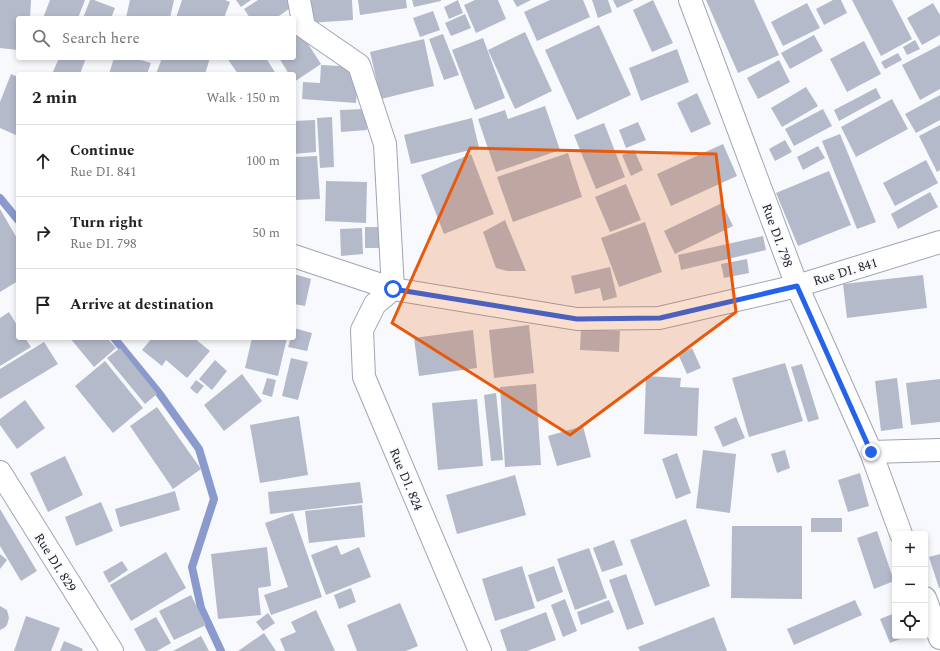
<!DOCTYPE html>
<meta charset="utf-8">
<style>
body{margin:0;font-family:Spectral,serif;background:#f2f2f2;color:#222}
.controls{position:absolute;right:12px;bottom:12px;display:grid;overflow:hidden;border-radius:4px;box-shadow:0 2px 6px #0003}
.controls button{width:36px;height:36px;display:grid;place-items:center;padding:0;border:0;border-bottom:1px solid #e0e0e0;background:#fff;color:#222;font:20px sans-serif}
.stop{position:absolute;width:12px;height:12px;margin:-9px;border:3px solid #2563eb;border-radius:50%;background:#fff}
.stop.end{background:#2563eb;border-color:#fff;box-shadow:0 1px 4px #0008}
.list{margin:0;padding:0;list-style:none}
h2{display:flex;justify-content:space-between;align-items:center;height:52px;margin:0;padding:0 16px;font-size:17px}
h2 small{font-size:13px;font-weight:400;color:#767676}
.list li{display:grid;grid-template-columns:26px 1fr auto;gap:12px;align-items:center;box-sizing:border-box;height:72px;padding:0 16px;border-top:1px solid #e0e0e0}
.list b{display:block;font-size:15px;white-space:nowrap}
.list p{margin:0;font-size:13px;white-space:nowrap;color:#767676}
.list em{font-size:13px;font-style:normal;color:#767676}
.icon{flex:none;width:22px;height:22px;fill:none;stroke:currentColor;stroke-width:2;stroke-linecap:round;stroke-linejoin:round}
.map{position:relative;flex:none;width:940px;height:651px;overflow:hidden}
.search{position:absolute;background:#fff;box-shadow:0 2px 6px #0003;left:16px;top:16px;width:280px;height:44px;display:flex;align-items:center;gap:10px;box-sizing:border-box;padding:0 14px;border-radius:4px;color:#767676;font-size:15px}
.panel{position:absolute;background:#fff;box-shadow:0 2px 6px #0003;left:16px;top:72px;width:280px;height:268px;border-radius:4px}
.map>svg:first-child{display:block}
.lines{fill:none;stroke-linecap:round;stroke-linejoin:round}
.stream{stroke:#8b9acc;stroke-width:8}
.building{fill:#b4baca}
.minor-casing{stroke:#9fa5b5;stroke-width:24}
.minor{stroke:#fff;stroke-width:22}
.route{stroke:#2563eb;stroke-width:5}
.marked{fill:#e8590c;fill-opacity:0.2;stroke:#e8590c;stroke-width:3;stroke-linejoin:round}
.labels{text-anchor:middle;stroke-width:3;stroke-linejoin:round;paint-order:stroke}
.street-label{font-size:13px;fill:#22242b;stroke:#f8f9fc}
</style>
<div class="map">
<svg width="940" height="651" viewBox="0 0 940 651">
<rect width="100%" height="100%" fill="#f8f9fc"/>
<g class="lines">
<!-- stream -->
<g class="stream">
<path d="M0,198l18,22"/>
<path d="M114,338l45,55 40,56 15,50 -22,68 9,41 20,43"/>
</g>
</g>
<!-- building -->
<g class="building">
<path d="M0,0h31l-1,18h-12v32l-18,-2z"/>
<path d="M50,0h35l-7,18h-35z"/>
<path d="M90,0h4l21,8 -4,10h-28z"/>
<path d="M130,0h44l-4,18h-44z"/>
<path d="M182,0h43l5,2 -6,16h-48z"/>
<path d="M236,0h15l-10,7z"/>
<path d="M258,0h36l2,4 -20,14h-26l-6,-9z"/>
<path d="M308,0h44l1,20 -44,3z"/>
<path d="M358,0h48l1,8 -47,7z"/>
<path d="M412,0h29v1l-27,6z"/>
<path d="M458,0l5,13 -14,6 -5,-12z"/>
<path d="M475,0h23l8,19 -30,14 -12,-28z"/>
<path d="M513,0h18l-14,7z"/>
<path d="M550,0h33l7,17 -53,24 -13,-29z"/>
<path d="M592,0h16l4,12 -14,6z"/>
<path d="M613,0h21l-17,8z"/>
<path d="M653,0l20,43 -21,9 -19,-42z"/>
<path d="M706,0h48l25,55 -41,18z"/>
<path d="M833,0h8l6,13 -23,12 -8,-16z"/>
<path d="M852,0h40l20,39 -31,17z"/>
<path d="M807,3l13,25 -37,18 -12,-24z"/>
<path d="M933,3l7,12v20l-18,10 -15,-27z"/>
<path d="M433,11l7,19 -20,7 -7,-19z"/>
<path d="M465,14l6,14 -20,8 -6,-13z"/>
<path d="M294,22l27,42 -27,18v-8h-5l-10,-16h15z"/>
<path d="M599,25l32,70 -54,25 -32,-70z"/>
<path d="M525,32l27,59 -37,18 -27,-59z"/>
<path d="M443,34l16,41 -15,5 -15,-41z"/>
<path d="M814,35l9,16 -33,18 -9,-16z"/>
<path d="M483,38l22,60 -30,12 -23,-60z"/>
<path d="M424,39l10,47 -53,13 -11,-47z"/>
<path d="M915,40l5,9 -13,6 -4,-8z"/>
<path d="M864,41l17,33 -34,18 -17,-33z"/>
<path d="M940,45v44l-20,11 -18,-35z"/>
<path d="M677,49l12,33 -48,19 -12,-33z"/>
<path d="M898,53l4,7 -17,9 -4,-7z"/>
<path d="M59,58h27l-6,16h-28z"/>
<path d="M114,58h20l17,5 -4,11h-38z"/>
<path d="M162,58h48l-5,16h-49z"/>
<path d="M227,58h39l10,16h-38z"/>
<path d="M779,60l11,22 -32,17 -11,-21z"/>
<path d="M321,65l38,2 -3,36 -54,-4 1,-17 17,1z"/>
<path d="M11,74l7,3v59l-18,-8v-26z"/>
<path d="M806,87l12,19 -36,21 -11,-19z"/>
<path d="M876,88l5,10 -42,23 -5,-11z"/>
<path d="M697,93l14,31 -20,9 -14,-30z"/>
<path d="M940,95v25l-24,13 -11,-19z"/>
<path d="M892,99l16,30 -52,28 -15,-30z"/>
<path d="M545,106l15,44 -64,22 -18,-53 27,-9 3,9z"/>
<path d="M366,109l1,21 -26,2 -1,-22z"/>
<path d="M823,109l9,17 -38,20 -9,-17z"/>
<path d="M332,117l2,50 -14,1 -3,-50z"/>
<path d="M472,118l7,30 -68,16 -7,-29z"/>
<path d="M315,120l1,32 -22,2v-33z"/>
<path d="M638,122l8,18 -20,8 -7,-18z"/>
<path d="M604,123l21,54 -29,12 -22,-54z"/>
<path d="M940,125v45l-3,2 -18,-36z"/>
<path d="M840,134l36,88 -19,7 -35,-88z"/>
<path d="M785,140l7,12 -17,9 -6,-12z"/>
<path d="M723,144l14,32 -66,30 -14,-32z"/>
<path d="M818,146l7,12 -22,12 -6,-13z"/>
<path d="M634,150l9,20 -12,6 -9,-21z"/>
<path d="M568,153l14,44 -69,25 -16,-45z"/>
<path d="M471,154l23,60 -50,20 -23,-59z"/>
<path d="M317,156l3,43 -26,1v-43z"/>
<path d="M926,160l12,23 -43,23 -12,-23z"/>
<path d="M829,171l22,54 -53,21 -22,-53z"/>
<path d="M326,181l41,1 -1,41 -41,-2z"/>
<path d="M626,184l15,36 -31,12 -15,-35z"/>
<path d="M930,192l8,15 -40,22 -7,-15z"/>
<path d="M722,203l11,23 -58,28 -11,-23z"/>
<path d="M0,209l18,31v41l-18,11z"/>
<path d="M505,220l21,51h-19l-11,-3 -13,-36z"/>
<path d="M645,222l17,50 -43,15 -18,-49z"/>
<rect x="365" y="227" width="19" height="21"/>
<path d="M362,228l1,26 -22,2 -1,-27z"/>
<path d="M763,236l3,14 -85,20 -3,-15z"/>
<path d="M747,259l2,14 -25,5 -3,-14z"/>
<path d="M610,267l7,30 -14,4 -3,-13 -25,6 -4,-18z"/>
<path d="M294,274l17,5 -6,27 -11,-2z"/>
<path d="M923,275l4,33 -80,10 -4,-34z"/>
<path d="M9,312l9,15v11h7l6,9 -31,19v-48z"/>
<path d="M529,325l5,48 -40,5 -5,-48z"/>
<path d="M294,328l18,5 -5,18 -19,-4 3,-9h3z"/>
<path d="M581,329l39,2 -1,21 -39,-2z"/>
<path d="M473,330l4,38 -58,8 -5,-38z"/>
<path d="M70,338h37l9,10 -22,19z"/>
<path d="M152,338h42l16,13 -23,27 -21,-18 -4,6 -20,-16z"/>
<path d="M252,338h35l-9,38 -33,-8z"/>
<path d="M44,342l14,22 -58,35v-30z"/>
<path d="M120,348l37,46 -12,10 -38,-46z"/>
<path d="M692,348l9,20 -14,6 -9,-20z"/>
<path d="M291,358l17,4 -10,38 -16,-4z"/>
<path d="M215,360l12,11 -15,19 -13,-11z"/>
<path d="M105,361l38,47 -30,25 -38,-47z"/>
<path d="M785,363l18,58 -54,16 -17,-59z"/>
<path d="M802,364l17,55 -11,3 -17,-55z"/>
<path d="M242,374l20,27 -38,30 -20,-26z"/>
<path d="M646,376l35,2 -1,9 19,1 -2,48 -53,-2z"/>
<path d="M267,378l9,2 -4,17 -10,-3z"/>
<path d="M897,378l6,50 -22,3 -6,-50z"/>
<path d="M940,379v43l-29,3 -5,-42z"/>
<path d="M196,380l8,6 -7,8 -7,-6z"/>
<path d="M536,384l5,81 -36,2 -5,-80z"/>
<path d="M496,393l7,67 -12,1 -7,-66z"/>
<path d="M477,399l6,67 -45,4 -6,-67z"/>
<path d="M25,400l20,28 -28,21 -17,-24v-6z"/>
<path d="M157,407l44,62 -28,20 -43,-63z"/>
<path d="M299,416l9,59 -48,8 -10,-58z"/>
<path d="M736,417l9,21 -22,9 -9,-20z"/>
<path d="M583,426l8,31 -34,9 -9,-30z"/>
<path d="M703,450l33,4 -6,59 -34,-5z"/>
<path d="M785,450l5,18 -13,5 -6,-19z"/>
<path d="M677,453l14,40 -15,6 -14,-40z"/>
<path d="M65,456l18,39 -35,17 -18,-39z"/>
<path d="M860,473l9,33 -21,6 -10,-32z"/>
<path d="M515,475l11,40 -69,19 -11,-39z"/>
<path d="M360,482l3,21 -93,11 -2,-22z"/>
<path d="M175,491l5,19 -60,17 -5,-18z"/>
<path d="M101,502l12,29 -37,15 -11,-29z"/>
<path d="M362,505l3,32 -56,6 -4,-32z"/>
<path d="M0,509l37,62 -16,10 -21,-35z"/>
<path d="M293,513l29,84 -51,18 -7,-20 24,-8 -23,-64z"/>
<rect x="811" y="518" width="31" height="14"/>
<path d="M686,519l24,67 -55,20 -25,-66z"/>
<path d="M732,526h70v73l-71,-1z"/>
<path d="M877,531l17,50 -20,8 -17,-51z"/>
<path d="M614,540l9,25 -21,7 -9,-24z"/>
<path d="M337,545l4,10 18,-8 12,30 -45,18 -15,-40z"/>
<path d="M267,547l4,39 -13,2 3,27 -43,4 -7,-65z"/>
<path d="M589,548l18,50 -32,12 -18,-51z"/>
<path d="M166,552l20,36 -55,33 -21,-36z"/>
<path d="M0,554l7,6 -7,9z"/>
<path d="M940,554v34h-1l-10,-31z"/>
<path d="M122,561l6,9 -19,13 -6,-11z"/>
<path d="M522,566l13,42 -40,13 -13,-42z"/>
<path d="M554,566l9,26 -26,10 -9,-27z"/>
<path d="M626,574l18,50 -17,6 -18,-50z"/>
<path d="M351,588l5,14 -17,7 -5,-14z"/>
<path d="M191,595l15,30 -32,15 -15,-29z"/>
<path d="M565,599l12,32 -14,6 -12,-32z"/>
<path d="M609,600l5,12 -33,13 -4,-13z"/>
<path d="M855,600l7,15 -68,30 -7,-16z"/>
<path d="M400,603l18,43 -12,5h-49l-10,-26z"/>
<path d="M0,606l7,4 2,8 -2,7 -3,3 -4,2z"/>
<path d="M316,610l19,41h-50l-5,-12 16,-7 -5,-10z"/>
<path d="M546,612l10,28 -29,11h-20l-7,-21z"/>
<path d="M268,613l7,10 -12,8 -7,-9z"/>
<path d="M895,613v23h13l-18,7 -10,-24z"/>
<path d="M26,616l34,12 -9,23h-37z"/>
<path d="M156,617l15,26 -14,8h-11l-12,-22z"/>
<path d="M714,617l13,34h-87l-2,-4z"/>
<path d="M264,633l12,18h-38z"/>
<path d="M201,636l8,15h-36z"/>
<path d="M64,641l19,8 -1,2h-22z"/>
</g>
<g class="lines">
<defs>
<g id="minor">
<path d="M690,0l107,286 74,166 30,82"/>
<path d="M294,256l99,33 -8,-145 -26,-79 -55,-38 -5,-27"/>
<path d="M871,452l69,-2"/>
<path d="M0,472l112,179"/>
<path d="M925,598l15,40"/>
<path d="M480,651l-116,-274 -2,-47 13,-26 18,-15 184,30 82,-1 138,-32 143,-44"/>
</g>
</defs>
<!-- minor casing -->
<use href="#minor" class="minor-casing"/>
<!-- minor -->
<use href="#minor" class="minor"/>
</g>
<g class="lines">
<!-- route -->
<path class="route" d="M393,289l184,30 83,-1 137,-32 74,166"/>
</g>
<!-- marked area -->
<path class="marked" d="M470,148l246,6 20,158 -166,123 -178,-112z"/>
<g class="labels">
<!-- street labels -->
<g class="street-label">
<text transform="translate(778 235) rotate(70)" y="5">Rue DI. 798</text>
<text transform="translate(845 271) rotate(-17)" y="5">Rue DI. 841</text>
<text transform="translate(407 479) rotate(67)" y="5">Rue DI. 824</text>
<text transform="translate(56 562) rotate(58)" y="5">Rue DI. 829</text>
</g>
</g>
</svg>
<div class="controls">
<button>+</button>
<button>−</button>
<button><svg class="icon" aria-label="locate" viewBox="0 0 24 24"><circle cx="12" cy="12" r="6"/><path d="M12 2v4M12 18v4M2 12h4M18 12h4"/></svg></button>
</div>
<div class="stop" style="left:393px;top:289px"></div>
<div class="stop end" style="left:871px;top:452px"></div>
<div class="search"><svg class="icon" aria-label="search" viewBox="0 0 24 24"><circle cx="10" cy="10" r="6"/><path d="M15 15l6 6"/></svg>Search here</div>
<section class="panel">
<h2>2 min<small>Walk · 150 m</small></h2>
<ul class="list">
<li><svg class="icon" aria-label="ahead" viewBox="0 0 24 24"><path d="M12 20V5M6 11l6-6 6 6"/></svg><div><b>Continue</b><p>Rue DI. 841</p></div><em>100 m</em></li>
<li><svg class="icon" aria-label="right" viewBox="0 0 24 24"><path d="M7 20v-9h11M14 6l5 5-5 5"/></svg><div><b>Turn right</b><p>Rue DI. 798</p></div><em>50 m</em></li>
<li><svg class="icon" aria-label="arrive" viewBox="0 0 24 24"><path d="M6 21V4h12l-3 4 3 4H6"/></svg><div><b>Arrive at destination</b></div></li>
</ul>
</section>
</div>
